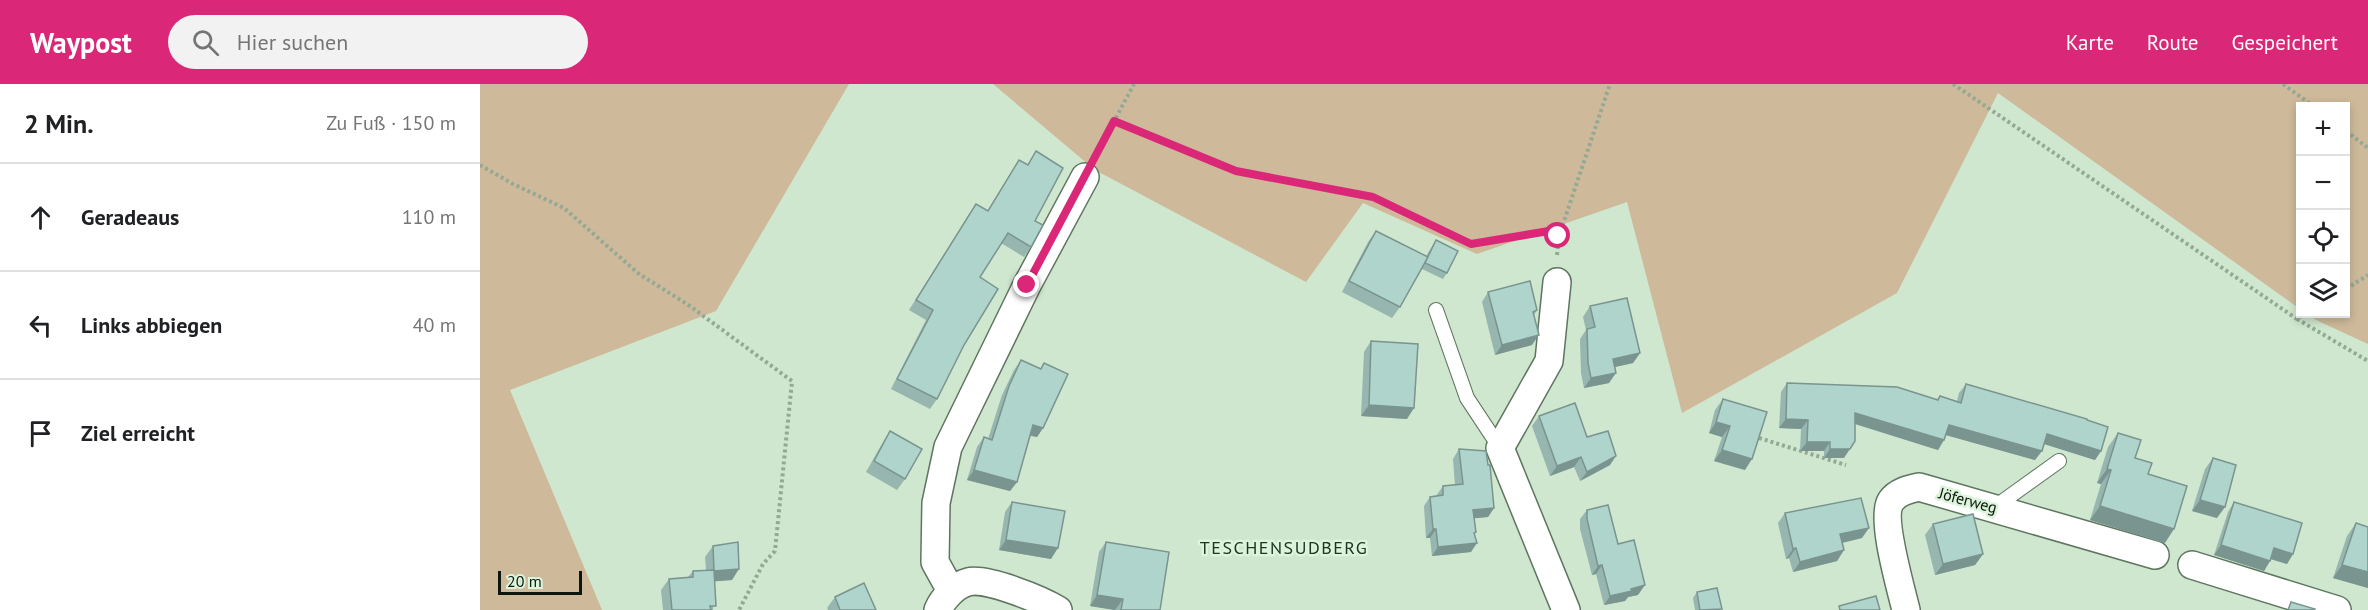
<!DOCTYPE html>
<html lang="de">
<meta charset="utf-8">
<style>
body{margin:0;font-family:"PT Sans",sans-serif;background:#f2f2f2;color:#202124}
.controls{position:absolute;right:18px;top:18px;display:grid;overflow:hidden;border-radius:0px;box-shadow:0 3px 9px #0003}
.controls button{width:54px;height:54px;display:grid;place-items:center;padding:0;border:0;border-bottom:2px solid #e0e0e0;background:#fff;color:#202124;font:30px sans-serif}
.scale{position:absolute;left:18px;bottom:15px;width:84px;box-sizing:border-box;padding-left:6px;border:3px solid #0e170e;border-top:0;font-size:16px;line-height:21px;white-space:nowrap;color:#0e170e;-webkit-text-stroke:4px #dbf4db;paint-order:stroke}
.stop{position:absolute;width:18px;height:18px;margin:-14px;border:4px solid #db2777;border-radius:50%;background:#fff}
.stop.end{background:#db2777;border-color:#fff;box-shadow:0 2px 6px #0008}
.list{margin:0;padding:0;list-style:none}
h2{display:flex;justify-content:space-between;align-items:center;height:78px;margin:0;padding:0 24px;font-size:26px}
h2 small{font-size:20px;font-weight:400;color:#757577}
.list li{display:grid;grid-template-columns:39px 1fr auto;gap:18px;align-items:center;box-sizing:border-box;height:108px;padding:0 24px;border-top:2px solid #e0e0e0}
.list b{display:block;font-size:22px;white-space:nowrap}
.list em{font-size:20px;font-style:normal;color:#757577}
.icon{flex:none;width:33px;height:33px;fill:none;stroke:currentColor;stroke-width:2;stroke-linecap:round;stroke-linejoin:round}
.map{position:relative;flex:none;width:1888px;height:526px;overflow:hidden}
header{display:flex;align-items:center;gap:36px;box-sizing:border-box;height:84px;padding:0 30px;background:#db2777;color:#fff}
header strong{font-size:28px}
nav{display:flex;gap:33px;margin-inline-start:auto;font-size:21px}
.search{width:420px;height:54px;background:#f2f2f2;display:flex;align-items:center;gap:15px;box-sizing:border-box;padding:0 21px;border-radius:33px;color:#757577;font-size:22px}
main{display:flex}
aside{flex:1;background:#fff}
.map>svg:first-child{display:block}
.green{fill:#ceba9a}
.lines{fill:none;stroke-linecap:round;stroke-linejoin:round}
.service-casing{stroke:#5f7560;stroke-width:16}
.minor-casing{stroke:#5f7560;stroke-width:30}
.path{stroke:#94a894;stroke-width:4;stroke-dasharray:3 3;stroke-linecap:butt}
.service{stroke:#fff;stroke-width:14}
.minor{stroke:#fff;stroke-width:27}
.wall{fill:#96b6af}
.shaded-wall{fill:#7a948f}
.building{fill:#aed4cc;stroke:#7a948f;stroke-width:1.5}
.route{stroke:#db2777;stroke-width:8}
.labels{text-anchor:middle;stroke-width:5;stroke-linejoin:round;paint-order:stroke}
.street-label{font-size:16px;fill:#0e170e;stroke:#dbf4db}
.neighbourhood-label{font-size:18px;letter-spacing:1.5px;fill:#203522;stroke:#dbf4db}
</style>
<header>
<strong>Waypost</strong>
<div class="search"><svg class="icon" aria-label="search" viewBox="0 0 24 24"><circle cx="10" cy="10" r="6"/><path d="M15 15l6 6"/></svg>Hier suchen</div>
<nav><a>Karte</a><a>Route</a><a>Gespeichert</a></nav>
</header>
<main>
<aside>
<h2>2 Min.<small>Zu Fuß · 150 m</small></h2>
<ul class="list">
<li><svg class="icon" aria-label="ahead" viewBox="0 0 24 24"><path d="M12 20V5M6 11l6-6 6 6"/></svg><div><b>Geradeaus</b></div><em>110 m</em></li>
<li><svg class="icon" aria-label="left" viewBox="0 0 24 24"><path d="M17 20v-9H6M10 6l-5 5 5 5"/></svg><div><b>Links abbiegen</b></div><em>40 m</em></li>
<li><svg class="icon" aria-label="arrive" viewBox="0 0 24 24"><path d="M6 21V4h12l-3 4 3 4H6"/></svg><div><b>Ziel erreicht</b></div></li>
</ul>
</aside>
<div class="map">
<svg width="1888" height="526" viewBox="0 0 1888 526">
<rect width="100%" height="100%" fill="#cee7ce"/>
<!-- green -->
<g class="green">
<path d="M0,0h369l-133,227 -206,79 92,220h-122z"/>
<path d="M513,0h1375v260l-52,-24 -9,-6h39v-208h-46v203l-302,-216 -101,200 -215,120 -55,-211 -150,52 -114,-51 -57,79 -211,-112z"/>
</g>
<g class="lines">
<defs>
<g id="service">
<path d="M956,226l31,88 33,50"/>
<path d="M1515,423l64,-46"/>
</g>
<g id="minor">
<path d="M1077,198l-8,79 -49,87 66,162"/>
<path d="M1712,481l145,45"/>
<path d="M471,507l-16,-29 1,-59 12,-56 79,-162 58,-108"/>
<path d="M458,526c5,-12 18,-25 30,-28 18,-5 74,18 90,28"/>
<path d="M1426,526c-5,-21 -26,-93 -15,-109 6,-9 18,-12 28,-14l236,68"/>
</g>
</defs>
<!-- service casing -->
<use href="#service" class="service-casing"/>
<!-- minor casing -->
<use href="#minor" class="minor-casing"/>
<!-- path -->
<g class="path">
<path d="M1473,0l344,235 9,-5"/>
<path d="M1803,0l30,22"/>
<path d="M634,37l122,50 137,26 98,47 90,-15"/>
<path d="M1866,47l22,17"/>
<path d="M616,71l38,-71"/>
<path d="M0,81l33,19 51,24 75,66 48,30 105,77 -17,170 -12,13 -24,46"/>
<path d="M1077,171l2,-19 51,-152"/>
<path d="M1866,205l22,-14"/>
<path d="M1817,235l71,42"/>
<path d="M1279,354l87,27"/>
</g>
<!-- service -->
<use href="#service" class="service"/>
<!-- minor -->
<use href="#minor" class="minor"/>
</g>
<!-- wall -->
<g class="wall">
<path d="M556,67l-1,70 -4,26 -7,10 -23,-14 -21,34 -16,68 -27,54 -7,10 -39,-20 35,-69 -17,-10 67,-106 12,7 31,-51 8,5z"/>
<path d="M896,147l50,25 10,-16 11,33 -4,6 -21,-10 -22,38 -8,11 -50,-26 26,-50z"/>
<path d="M1008,208l49,18 -3,5 -2,30 -37,10 -13,-53z"/>
<path d="M1110,222l50,47 -7,10 -18,4 -6,16 -25,5 -3,-15 -1,-34 6,-9 -3,-13z"/>
<path d="M891,257l36,78 -46,-3 3,-64z"/>
<path d="M541,276l19,9 4,-6 -1,65 -6,9 -7,-1 -13,46 -7,9 -43,-11 10,-33 7,-10 4,2 14,-44 12,-25z"/>
<path d="M1307,299l150,16 3,-3 17,5 2,-8 7,-9 121,36 14,31 -6,9 -51,-16 -9,16 -89,-25 -8,15 -83,-26 -11,34h-20v-7h-24l1,-22 -22,-1 2,-36z"/>
<path d="M1243,315l22,71 -31,-9 8,-24 -13,-4 6,-23z"/>
<path d="M1059,332l48,21 23,28 -30,16 -6,-14 -24,9 -18,-50z"/>
<path d="M410,347l15,48 -8,11 -31,-18 17,-30z"/>
<path d="M1638,349l30,41 17,69 -75,-23 11,-36 -4,-1 11,-36z"/>
<path d="M979,365l35,59 -6,9 -14,1v17l-3,17 -39,4 -2,-18h-4l-2,-32 6,-9 6,-1 7,-10 12,-1 -2,-26z"/>
<path d="M1733,374l4,60 -25,-7 13,-42z"/>
<path d="M532,418l39,57 -52,-9 6,-38z"/>
<path d="M1754,418l59,52 -6,10 -16,-5 -7,12 -50,-16 14,-43z"/>
<path d="M1107,426l31,34 20,51 -10,2 -3,4 -21,4 -8,-31 -4,1 -12,-46v-10z"/>
<path d="M1305,429l77,25 -20,5 2,7 -7,11 -44,11 -4,-14 -3,1 -8,-36z"/>
<path d="M1876,439l12,65 -35,-10 14,-42z"/>
<path d="M1453,440l50,30 -8,11 -40,10 -10,-40z"/>
<path d="M626,458l54,68h-46l-24,-4 9,-54z"/>
<path d="M233,462l19,34 -18,1 -1,29h-50l-2,-20 8,-11 19,-2 5,-6 13,-1 -1,-13z"/>
<path d="M1217,508l24,18h-26l-2,-12z"/>
<path d="M355,513l41,13h-48l-1,-2z"/>
</g>
<!-- shaded-wall -->
<g class="shaded-wall">
<path d="M1059,251l-7,10 -37,10 7,-10z"/>
<path d="M1160,269l-7,10 -27,6 7,-10z"/>
<path d="M1136,289l-7,10 -25,5 7,-10z"/>
<path d="M889,321l45,3 -7,11 -46,-3z"/>
<path d="M1375,329l89,27 -6,10 -89,-28z"/>
<path d="M1306,335l22,1 -7,9 -22,-1z"/>
<path d="M1236,338l14,4 -8,11 -13,-4z"/>
<path d="M553,341l10,3 -6,9 -11,-3z"/>
<path d="M1469,341l93,26 -7,9 -93,-26z"/>
<path d="M1567,350l54,17 -6,9 -54,-17z"/>
<path d="M1327,358h23l-6,9h-24z"/>
<path d="M1350,365h20l-6,9h-20z"/>
<path d="M1242,366l30,9 -7,11 -31,-9z"/>
<path d="M1136,372l-6,9 -30,16 7,-9z"/>
<path d="M1101,373l-7,10 -24,9 7,-10z"/>
<path d="M1627,385l4,1 -10,14 -4,-1z"/>
<path d="M494,386l43,12 -7,9 -43,-11z"/>
<path d="M1720,416l25,7 -8,11 -25,-7z"/>
<path d="M1620,422l74,23 -9,14 -75,-23z"/>
<path d="M1014,424l-6,9 -21,2 6,-9z"/>
<path d="M1389,444l-7,10 -29,7 7,-11z"/>
<path d="M953,445h3l-6,9h-4z"/>
<path d="M526,456l52,8 -7,11 -52,-9z"/>
<path d="M997,459l-6,9 -39,4 6,-9z"/>
<path d="M1741,461l49,16 -6,10 -50,-16z"/>
<path d="M1316,464l-7,10 -3,1 7,-10z"/>
<path d="M1794,464l19,6 -6,10 -20,-6z"/>
<path d="M1364,466l-7,11 -44,11 7,-10z"/>
<path d="M1503,470l-8,11 -40,10 8,-11z"/>
<path d="M1122,481l-6,9 -4,1 6,-9z"/>
<path d="M1862,481l26,7v16l-35,-10z"/>
<path d="M259,485l-7,11 -25,2 7,-11z"/>
<path d="M1165,501l-7,10 -10,2 -3,4 -21,4 6,-9 21,-7z"/>
<path d="M617,511l26,4 -8,11 -25,-4z"/>
</g>
<!-- building -->
<g class="building">
<path d="M556,67l27,17 -28,53 8,4 -12,22 -23,-14 -28,44 18,12 -34,56 -27,54 -40,-20 36,-69 -17,-10 60,-96 12,7 31,-51 9,5z"/>
<path d="M896,147l52,26 -28,50 -51,-26z"/>
<path d="M956,156l22,11 -11,22 -22,-10z"/>
<path d="M1050,197l7,29 -4,2 6,23 -37,10 -14,-53z"/>
<path d="M1147,214l13,55 -27,6 3,14 -25,5 -3,-15 -1,-34 8,-2 -5,-21z"/>
<path d="M891,257l47,3 -4,64 -45,-3z"/>
<path d="M541,276l20,9 3,-6 24,11 -25,54 -10,-3 -16,57 -43,-12 10,-33 8,3 17,-54z"/>
<path d="M1307,299l110,4 41,13 2,-4 21,7 5,-19 121,35v1l21,7 -7,24 -54,-17 -5,17 -93,-26 -5,15 -89,-27v28l-5,8h-20v-7h-23l1,-22 -22,-1z"/>
<path d="M1243,315l44,13 -15,47 -30,-9 8,-24 -14,-4z"/>
<path d="M1095,319l12,34 21,-6 8,25 -29,16 -6,-15 -24,9 -18,-50z"/>
<path d="M410,347l32,18 -17,30 -31,-18z"/>
<path d="M1638,349l23,7 -6,18 17,5 -4,11 39,12 -13,43 -74,-23 11,-36 -4,-1z"/>
<path d="M979,365l27,2 2,14h2l4,43 -21,2 3,22 -2,1 3,10 -39,4 -2,-18h-3l-3,-32 13,-2v-9l20,-2z"/>
<path d="M1733,374l23,7 -11,42 -25,-7z"/>
<path d="M1381,414l8,30 -29,6 4,16 -44,12 -4,-14 -3,1 -8,-36z"/>
<path d="M532,418l53,9 -7,37 -52,-8z"/>
<path d="M1754,418l68,21 -9,31 -19,-6 -4,13 -49,-16z"/>
<path d="M1128,421l10,39 16,-4 11,45 -14,4 1,2 -22,5 -8,-31 -4,1 -11,-47v-9z"/>
<path d="M1493,430l10,40 -40,10 -10,-40z"/>
<path d="M1876,439l12,4v45l-26,-7z"/>
<path d="M258,458l1,27 -25,2 -1,-25z"/>
<path d="M626,458l63,10 -9,58h-39l2,-11 -26,-4z"/>
<path d="M234,486l2,36h-6l1,4h-39l-3,-31 24,-2v-6z"/>
<path d="M384,499l12,27h-36l-5,-13z"/>
<path d="M1237,504l5,21 -22,1 -3,-18z"/>
<path d="M1396,512l4,14h-40l-1,-4z"/>
<path d="M1811,518l24,7 -1,1h-26z"/>
</g>
<g class="lines">
<!-- route -->
<path class="route" d="M547,201l87,-164 122,50 137,26 98,47 90,-15 -3,7"/>
</g>
<g class="labels">
<!-- street labels -->
<g class="street-label">
<text transform="translate(1488 416) rotate(15)" y="6">Jöferweg</text>
</g>
<!-- neighbourhood labels -->
<g class="neighbourhood-label">
<text x="804" y="470">TESCHENSUDBERG</text>
</g>
</g>
</svg>
<div class="controls">
<button>+</button>
<button>−</button>
<button><svg class="icon" aria-label="locate" viewBox="0 0 24 24"><circle cx="12" cy="12" r="6"/><path d="M12 2v4M12 18v4M2 12h4M18 12h4"/></svg></button>
<button><svg class="icon" aria-label="layers" viewBox="0 0 24 24"><path d="M12 4l9 5-9 5-9-5zM3 14l9 5 9-5"/></svg></button>
</div>
<div class="scale">20 m</div>
<div class="stop" style="left:1078px;top:152px"></div>
<div class="stop end" style="left:547px;top:201px"></div>
</div>
</main>
